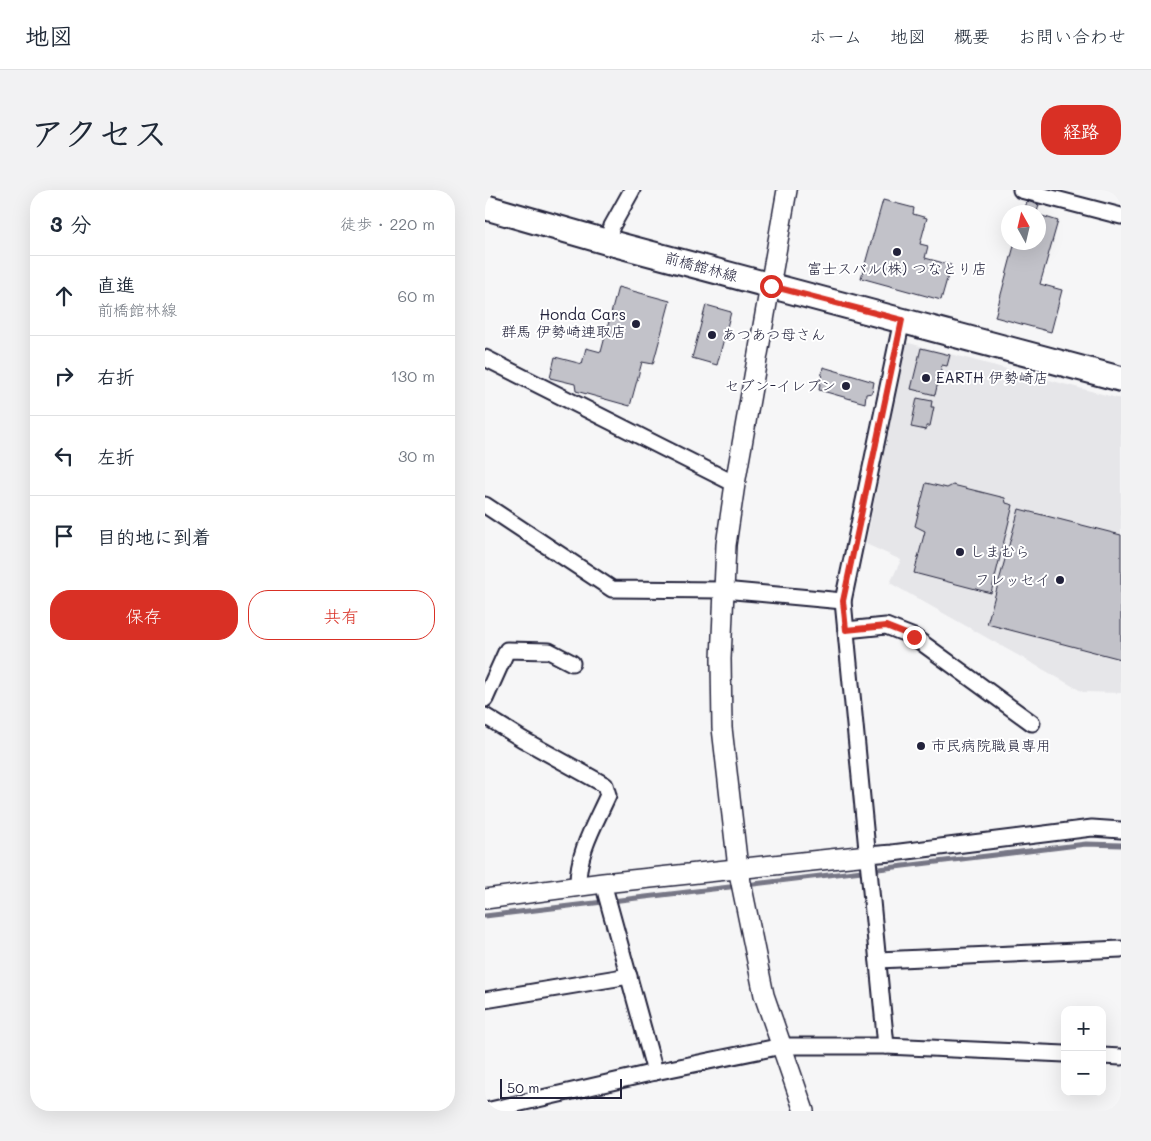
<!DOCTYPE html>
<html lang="ja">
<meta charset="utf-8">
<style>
body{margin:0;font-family:Mali,"Klee One",sans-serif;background:#f2f2f3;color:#1f2937}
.controls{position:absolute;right:15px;bottom:15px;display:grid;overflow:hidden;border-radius:10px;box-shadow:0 5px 20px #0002}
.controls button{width:45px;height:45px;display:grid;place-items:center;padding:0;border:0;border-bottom:1px solid #e0e1e3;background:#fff;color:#1f2937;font:25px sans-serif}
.compass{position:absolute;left:516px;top:15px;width:45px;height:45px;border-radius:50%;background:#fff;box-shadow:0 5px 20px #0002;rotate:352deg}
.scale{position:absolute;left:15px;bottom:12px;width:122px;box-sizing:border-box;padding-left:5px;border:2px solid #22223b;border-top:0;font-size:14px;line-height:18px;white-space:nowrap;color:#22223b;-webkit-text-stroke:4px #fff;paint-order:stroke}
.stop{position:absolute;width:15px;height:15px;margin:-11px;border:4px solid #d93025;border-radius:50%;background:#fff}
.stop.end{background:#d93025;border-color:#fff;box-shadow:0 1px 5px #0008}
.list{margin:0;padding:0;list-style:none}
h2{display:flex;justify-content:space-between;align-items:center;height:65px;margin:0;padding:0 20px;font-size:21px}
h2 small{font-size:16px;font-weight:400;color:#747a83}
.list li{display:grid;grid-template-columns:32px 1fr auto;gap:15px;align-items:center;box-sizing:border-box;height:80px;padding:0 20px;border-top:1px solid #e0e1e3}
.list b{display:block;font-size:19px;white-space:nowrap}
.list p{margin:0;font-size:16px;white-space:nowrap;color:#747a83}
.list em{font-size:16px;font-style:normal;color:#747a83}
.actions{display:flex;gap:10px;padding:15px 20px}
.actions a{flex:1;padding:11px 0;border:1px solid #d93025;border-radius:20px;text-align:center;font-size:18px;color:#d93025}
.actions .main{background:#d93025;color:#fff}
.icon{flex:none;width:28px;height:28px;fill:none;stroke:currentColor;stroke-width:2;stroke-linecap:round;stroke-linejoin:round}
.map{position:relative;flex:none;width:636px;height:921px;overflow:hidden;border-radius:20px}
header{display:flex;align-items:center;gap:30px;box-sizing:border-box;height:70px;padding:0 25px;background:#fff;border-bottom:1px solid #e0e1e3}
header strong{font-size:24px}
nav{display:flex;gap:28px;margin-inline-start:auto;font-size:18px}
.intro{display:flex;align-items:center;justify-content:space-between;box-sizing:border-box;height:120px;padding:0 30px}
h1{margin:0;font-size:35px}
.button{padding:12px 22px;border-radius:20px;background:#d93025;color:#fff;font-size:18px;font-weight:700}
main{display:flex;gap:30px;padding:0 30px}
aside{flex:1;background:#fff;border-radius:20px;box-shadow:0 5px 20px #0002}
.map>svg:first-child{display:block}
.built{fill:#e6e6e9}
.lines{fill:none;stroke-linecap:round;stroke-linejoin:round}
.stream{stroke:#767685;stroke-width:5}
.building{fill:#c2c2c9;stroke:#22223b}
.minor-casing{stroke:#22223b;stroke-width:19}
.tertiary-casing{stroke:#22223b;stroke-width:22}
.primary-casing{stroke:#22223b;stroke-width:28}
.minor{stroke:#fff;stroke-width:15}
.tertiary{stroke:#fff;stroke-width:19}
.primary{stroke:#fff;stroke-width:24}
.route{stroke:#d93025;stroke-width:6}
.poi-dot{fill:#22223b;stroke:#fff;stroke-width:2}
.labels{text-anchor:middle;stroke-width:4;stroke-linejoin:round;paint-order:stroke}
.street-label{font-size:15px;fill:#22223b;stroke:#fff}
.poi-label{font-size:15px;fill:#22223b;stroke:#fff;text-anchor:start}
</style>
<header>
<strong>地図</strong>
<nav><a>ホーム</a><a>地図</a><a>概要</a><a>お問い合わせ</a></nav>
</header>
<div class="intro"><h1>アクセス</h1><a class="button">経路</a></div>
<main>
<aside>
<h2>3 分<small>徒歩 · 220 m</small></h2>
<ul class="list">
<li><svg class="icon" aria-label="ahead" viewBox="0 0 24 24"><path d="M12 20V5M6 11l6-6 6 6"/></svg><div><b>直進</b><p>前橋館林線</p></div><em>60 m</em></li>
<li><svg class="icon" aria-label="right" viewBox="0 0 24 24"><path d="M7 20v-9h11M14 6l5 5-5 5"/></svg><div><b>右折</b></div><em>130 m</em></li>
<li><svg class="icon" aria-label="left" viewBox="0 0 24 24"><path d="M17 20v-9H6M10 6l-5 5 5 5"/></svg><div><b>左折</b></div><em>30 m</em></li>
<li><svg class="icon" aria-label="arrive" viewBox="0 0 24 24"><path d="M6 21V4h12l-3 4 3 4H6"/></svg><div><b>目的地に到着</b></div></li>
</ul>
<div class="actions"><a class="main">保存</a><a>共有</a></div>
</aside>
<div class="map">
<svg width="636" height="921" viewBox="0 0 636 921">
<rect width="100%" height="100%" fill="#f6f6f7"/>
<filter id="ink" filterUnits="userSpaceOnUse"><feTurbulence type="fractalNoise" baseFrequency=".02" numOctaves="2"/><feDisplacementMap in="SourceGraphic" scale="10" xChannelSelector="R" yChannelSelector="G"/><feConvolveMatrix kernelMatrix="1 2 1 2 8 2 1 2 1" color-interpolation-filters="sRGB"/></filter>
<g filter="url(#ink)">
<!-- built -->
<path class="built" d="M420,152l216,57v294l-38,-1 -193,-109 11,-23 -35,-16z"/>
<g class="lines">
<!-- stream -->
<g class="stream">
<path d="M261,695l340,-41 35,1"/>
<path d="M0,726l253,-30"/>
</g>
</g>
<!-- building -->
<g class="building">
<path d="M398,10l31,8 -1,6 14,4 -7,26 8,2 -3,12 26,7 -10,35 -80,-22z"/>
<path d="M542,11l12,4 -2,7h-13z"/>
<path d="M554,25l19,6 -18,63 22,6 -11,42 -56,-15 20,-75h24z"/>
<path d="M133,97l52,14 -17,63 -11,-2 -12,44 -54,-15 -1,-7 -25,-6 5,-21 27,7 4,-16 15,4z"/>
<path d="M221,115l25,7 -14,53 -25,-7z"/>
<path d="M436,158l29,7 -3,11 -5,-1 -7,30 -24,-6z"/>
<path d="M338,177l51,15 -2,11 -6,1 -1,9 -46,-13z"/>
<path d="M432,208l15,3 -1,6h3l-4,19h-4v4l-15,-3z"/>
<path d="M441,293l21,5 6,-3 52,13 1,5 7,2 -22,88 -77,-20 11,-42 -10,-5z"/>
<path d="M534,319l102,26v124l-134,-35z"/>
</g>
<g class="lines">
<defs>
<g id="minor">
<path d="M536,0l100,26"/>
<path d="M122,52l5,-16 20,-36"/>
<path d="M0,168l250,126"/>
<path d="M0,315l127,84 111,1 120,11"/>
<path d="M361,440l40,-4 28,11 118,86"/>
<path d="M0,509l22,-49 42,1 23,12"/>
<path d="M0,526l37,23 83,46 3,10c-13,29 -31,58 -30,91"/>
<path d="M383,665l24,-2 200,-25 29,2"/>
<path d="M118,693l52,189"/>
<path d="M393,770l243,-11"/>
<path d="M0,810l144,-24"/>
<path d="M401,856l-43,-445 59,-281"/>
<path d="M617,866l19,1"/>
<path d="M1,921l169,-39 127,-26h104l179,8"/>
</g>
<g id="tertiary">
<path d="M302,0l-52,294 -9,61 -5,114 1,69 16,140 26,127 40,116"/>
<path d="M0,709l118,-16 265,-28"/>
</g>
<path id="primary" d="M0,17l122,35 514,137"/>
</defs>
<!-- minor casing -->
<use href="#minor" class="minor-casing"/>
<!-- tertiary casing -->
<use href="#tertiary" class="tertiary-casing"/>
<!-- primary casing -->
<use href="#primary" class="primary-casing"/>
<!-- minor -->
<use href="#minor" class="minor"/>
<!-- tertiary -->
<use href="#tertiary" class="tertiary"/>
<!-- primary -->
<use href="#primary" class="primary"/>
</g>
</g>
<g class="lines" filter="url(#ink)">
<!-- route -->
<path class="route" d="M286,96l131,34 -59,281 3,29 40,-4 28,11"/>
</g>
<!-- markers -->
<g class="poi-dot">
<circle cx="412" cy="62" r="5"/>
<circle cx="151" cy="134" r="5"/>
<circle cx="227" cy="145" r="5"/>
<circle cx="441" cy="188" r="5"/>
<circle cx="361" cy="196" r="5"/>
<circle cx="475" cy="362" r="5"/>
<circle cx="575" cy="390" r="5"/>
<circle cx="436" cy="556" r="5"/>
</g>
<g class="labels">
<!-- street labels -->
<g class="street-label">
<text transform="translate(216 77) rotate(15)" y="5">前橋館林線</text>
</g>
<!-- poi labels -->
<g class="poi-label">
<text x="412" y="84" text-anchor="middle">富士スバル(株) つなとり店</text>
<text x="141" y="130" text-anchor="end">Honda Cars<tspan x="141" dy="17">群馬 伊勢崎連取店</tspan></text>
<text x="237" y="150">あつあつ母さん</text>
<text x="451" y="193">EARTH 伊勢崎店</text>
<text x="351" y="201" text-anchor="end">セブン-イレブン</text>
<text x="485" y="367">しまむら</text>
<text x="565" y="395" text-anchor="end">フレッセイ</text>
<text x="446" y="561">市民病院職員専用</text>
</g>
</g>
</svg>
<div class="controls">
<button>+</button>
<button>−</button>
</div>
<svg class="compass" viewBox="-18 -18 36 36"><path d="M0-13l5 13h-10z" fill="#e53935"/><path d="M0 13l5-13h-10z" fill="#747a83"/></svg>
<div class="scale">50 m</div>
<div class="stop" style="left:286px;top:96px"></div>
<div class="stop end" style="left:429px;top:447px"></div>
</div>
</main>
